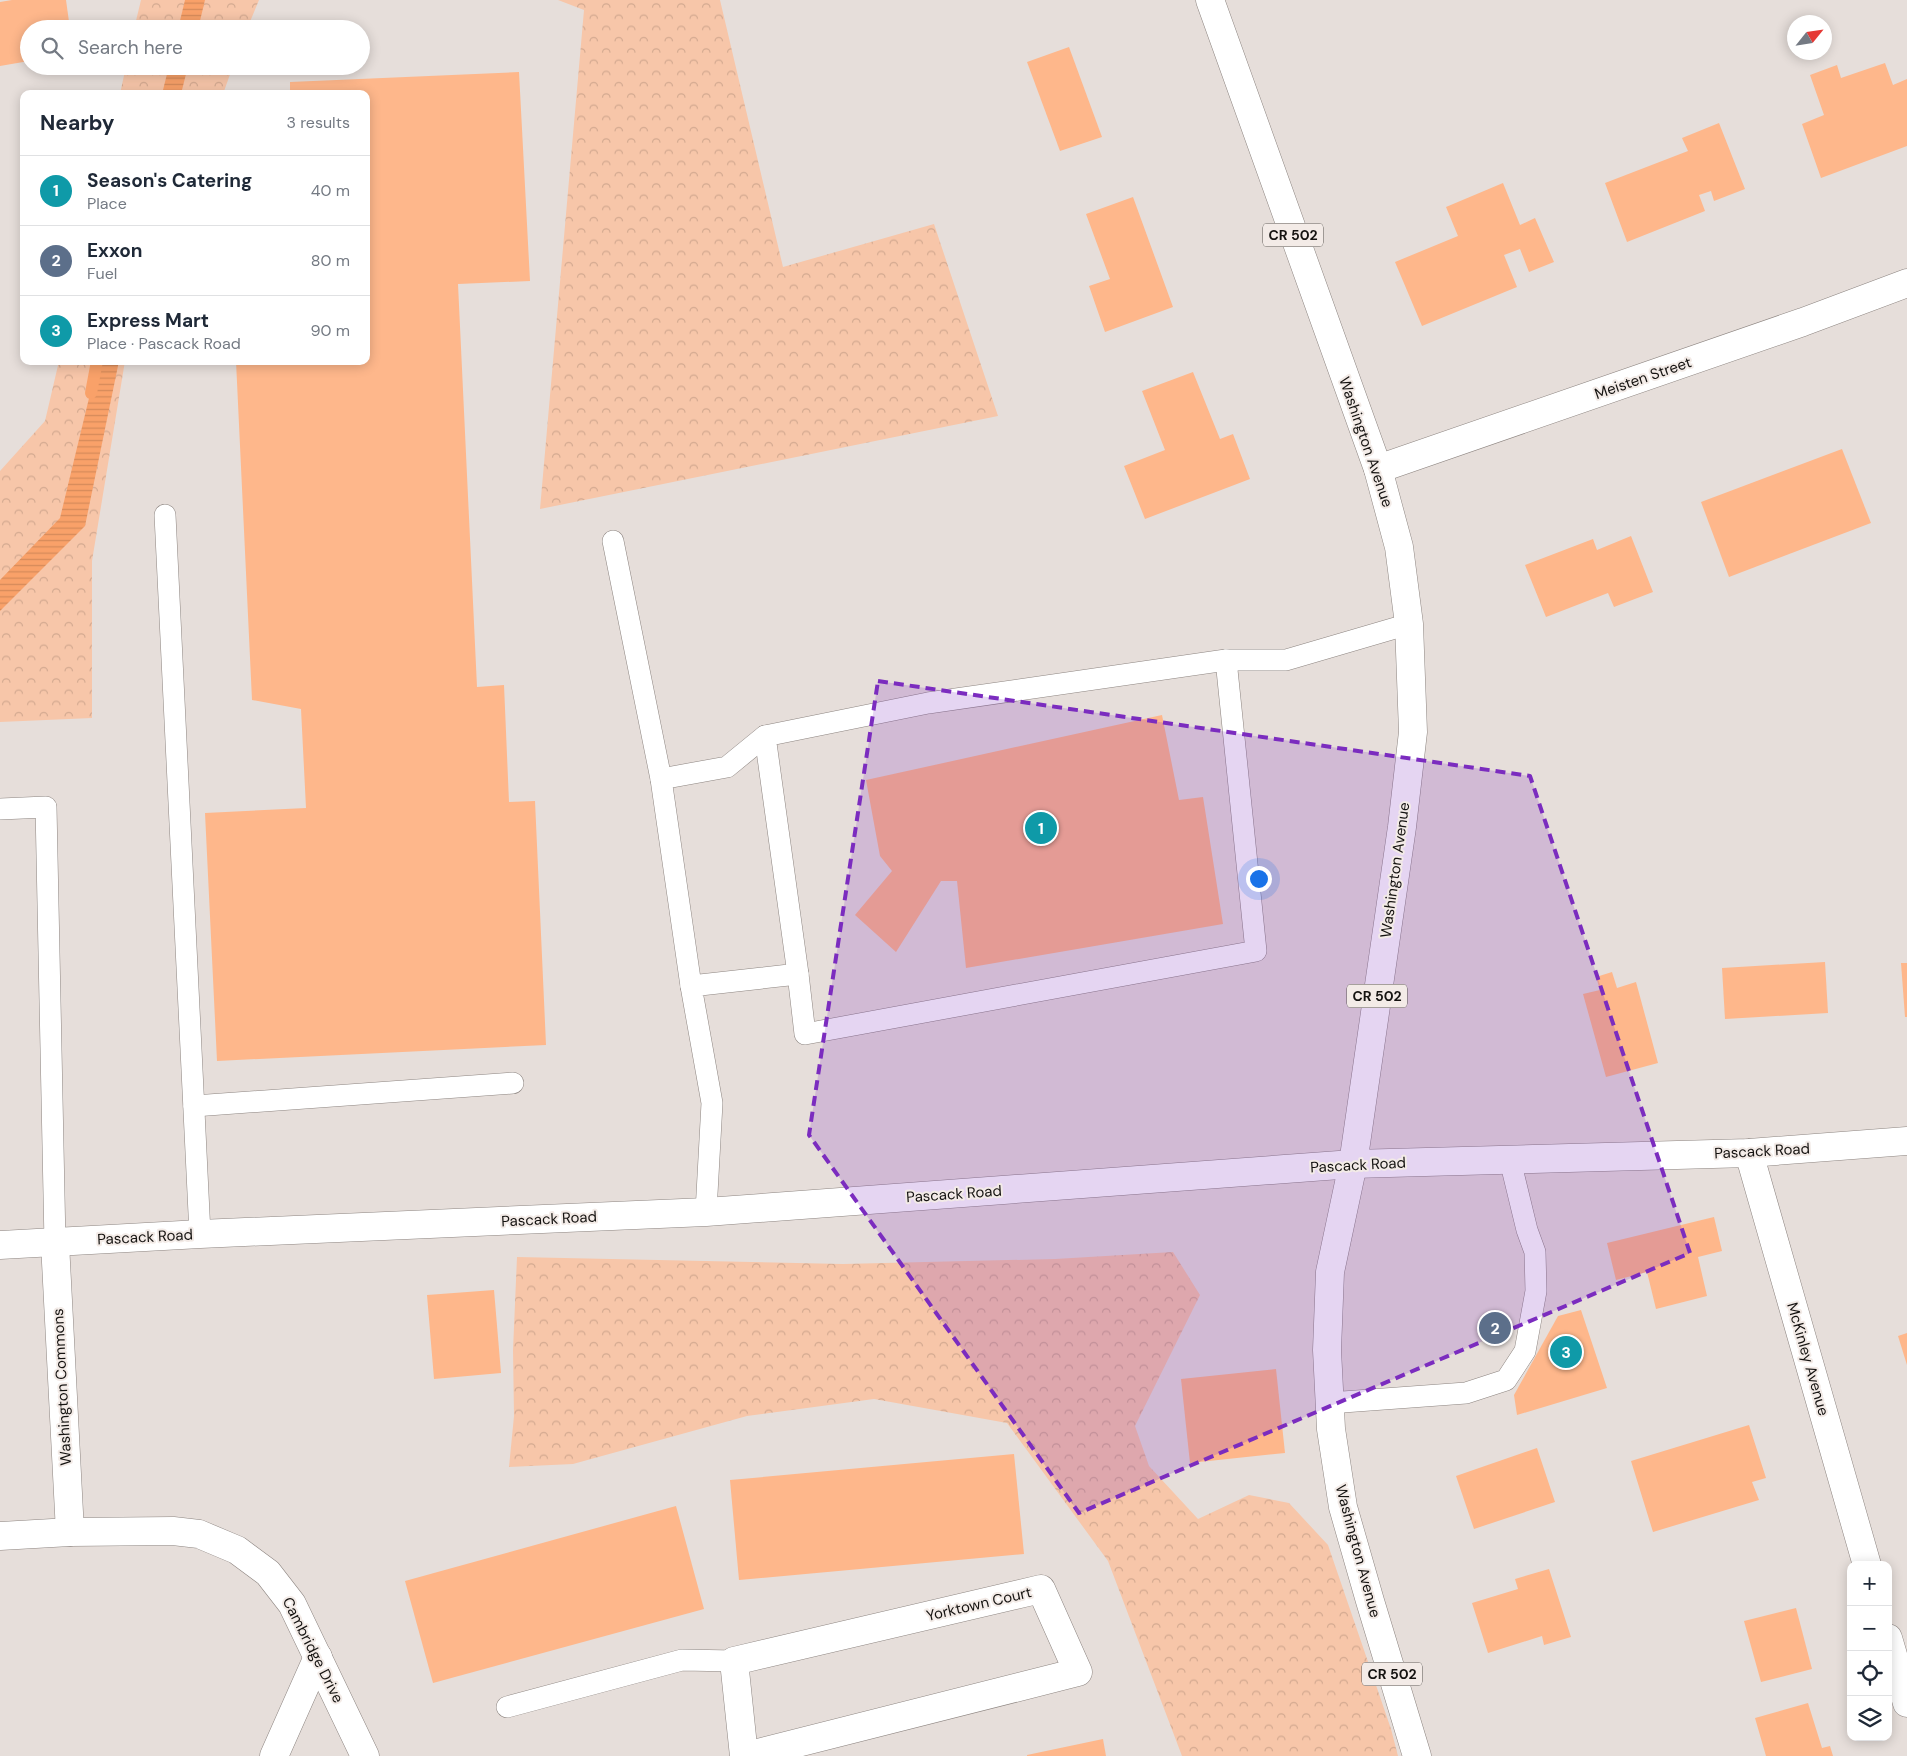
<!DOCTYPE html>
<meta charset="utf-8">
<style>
body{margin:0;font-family:"DM Sans",sans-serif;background:#f6f6f7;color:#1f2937}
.controls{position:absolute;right:15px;bottom:15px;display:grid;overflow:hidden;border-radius:10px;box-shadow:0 2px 12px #0003}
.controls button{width:45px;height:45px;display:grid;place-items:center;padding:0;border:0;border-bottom:1px solid #e0e1e3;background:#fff;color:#1f2937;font:25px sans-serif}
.compass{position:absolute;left:1787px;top:15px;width:45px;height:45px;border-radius:50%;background:#fff;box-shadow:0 2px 12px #0003;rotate:60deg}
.you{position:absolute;left:1258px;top:878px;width:18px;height:18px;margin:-12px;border:4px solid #fff;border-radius:50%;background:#1a73e8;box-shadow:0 0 0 8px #1a73e833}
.badge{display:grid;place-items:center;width:32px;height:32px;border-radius:50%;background:#275e78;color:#fff;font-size:16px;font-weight:700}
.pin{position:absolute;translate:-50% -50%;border:2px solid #fff;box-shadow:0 1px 5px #0006}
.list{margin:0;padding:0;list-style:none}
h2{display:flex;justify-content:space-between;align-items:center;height:65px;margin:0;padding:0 20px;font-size:21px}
h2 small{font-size:16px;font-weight:400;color:#747a83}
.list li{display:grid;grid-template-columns:32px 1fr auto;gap:15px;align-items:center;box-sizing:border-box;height:70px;padding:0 20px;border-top:1px solid #e0e1e3}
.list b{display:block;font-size:19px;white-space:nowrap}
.list p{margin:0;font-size:16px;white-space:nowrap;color:#747a83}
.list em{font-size:16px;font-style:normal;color:#747a83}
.icon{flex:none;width:28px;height:28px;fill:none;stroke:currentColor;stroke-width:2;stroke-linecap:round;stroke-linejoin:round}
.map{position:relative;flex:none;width:1907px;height:1756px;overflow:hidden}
.search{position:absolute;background:#fff;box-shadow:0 2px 12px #0003;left:20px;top:20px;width:350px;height:55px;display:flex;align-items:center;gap:12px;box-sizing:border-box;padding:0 18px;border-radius:28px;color:#747a83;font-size:19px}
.panel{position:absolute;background:#fff;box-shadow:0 2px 12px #0003;left:20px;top:90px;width:350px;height:275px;border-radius:10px}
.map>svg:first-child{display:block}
.forest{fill:url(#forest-crowns)}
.water{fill:url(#water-rules)}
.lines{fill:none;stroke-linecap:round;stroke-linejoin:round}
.stream{stroke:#f9a169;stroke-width:12}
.building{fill:#feb78b}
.service-casing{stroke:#8d8581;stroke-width:22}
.minor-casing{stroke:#8d8581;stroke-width:29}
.tertiary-casing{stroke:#8d8581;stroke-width:29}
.primary-casing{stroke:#8d8581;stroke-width:29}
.service{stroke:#fff;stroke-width:21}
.minor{stroke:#fff;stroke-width:28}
.tertiary{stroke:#fff;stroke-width:28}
.primary{stroke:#fff;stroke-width:28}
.marked{fill:#7b2cbf;fill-opacity:0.2;stroke:#7b2cbf;stroke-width:4;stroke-dasharray:10 6;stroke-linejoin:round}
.labels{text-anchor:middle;stroke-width:4;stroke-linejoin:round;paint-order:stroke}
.shield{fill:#f3ebe7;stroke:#585451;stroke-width:1}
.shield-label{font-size:14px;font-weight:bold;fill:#151311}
.street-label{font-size:15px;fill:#151311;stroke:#f3ebe7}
</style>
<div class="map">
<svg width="1907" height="1756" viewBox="0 0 1907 1756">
<defs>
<pattern id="forest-crowns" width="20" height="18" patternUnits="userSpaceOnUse" patternTransform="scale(1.25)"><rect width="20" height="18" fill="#f7c6a9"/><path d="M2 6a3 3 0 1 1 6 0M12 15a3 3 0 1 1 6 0" fill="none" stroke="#d3a990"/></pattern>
<pattern id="water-rules" width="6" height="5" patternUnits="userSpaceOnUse" patternTransform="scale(1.25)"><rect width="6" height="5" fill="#f9a169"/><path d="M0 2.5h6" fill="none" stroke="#d58a5a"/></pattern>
</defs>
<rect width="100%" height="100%" fill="#e6deda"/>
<!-- forest -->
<g class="forest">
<path d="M141,0h118l-12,29h-113z"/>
<path d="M558,0h162l63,267 151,-43 64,192 -458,93 44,-499z"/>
<path d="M126,66h107l-10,28h-103z"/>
<path d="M59,361h66l-33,200v157l-92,4v-251l45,-50z"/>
<path d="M1173,1252l27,43 -65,131 14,40 49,53 51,-24 40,8 39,42 63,184 7,27h-216l-74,-195 -101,-138 -133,-24 -127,17 -174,48 -64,3 5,-51 -1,-66 4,-93 326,7 212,-5z"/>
</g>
<!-- water -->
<g class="water">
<path d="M185,0h20l-7,29h-20z"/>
<path d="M169,66h19l-7,28h-19z"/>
<path d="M98,361h21l-34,165 -85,85v-31l60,-62z"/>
</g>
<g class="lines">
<!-- stream -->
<path class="stream" d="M91,393l6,-32"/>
</g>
<!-- building -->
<g class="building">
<path d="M12,0h54l4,29h-41v32l-29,5v-64z"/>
<path d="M1069,47l33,90 -42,14 -33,-89z"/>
<path d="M1885,63l8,22 14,-6v67l-86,32 -19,-54 22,-9 -14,-40 27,-10 4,13z"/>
<path d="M519,72l11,209 -72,3 19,403 27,-2 5,117 26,-1 11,244 -329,16 -12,-248 101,-5 -5,-99 -49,-9 -16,-339h130v-267h-76v-12z"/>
<path d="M1719,123l26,66 -31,12 -3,-10 -12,4 6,16 -78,31 -22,-59 83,-32 -6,-13z"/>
<path d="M1503,183l17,42 15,-7 19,44 -25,10 -9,-23 -16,6 13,32 -95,39 -27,-64 63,-26 -12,-29z"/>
<path d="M1133,197l40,110 -68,25 -16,-46 21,-7 -24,-65z"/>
<path d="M1193,372l27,67 13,-5 17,45 -105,40 -21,-53 41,-16 -23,-59z"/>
<path d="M1842,449l29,74 -142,54 -28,-75z"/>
<path d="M1631,536l22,56 -39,15 -6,-14 -62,24 -21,-52 68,-26 4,11z"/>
<path d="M1162,715l17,85 24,-3 20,127 -257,44 -9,-87h-16l-45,71 -41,-37 37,-44 -12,-15 -14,-76z"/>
<path d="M1825,962l3,51 -103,6 -3,-51z"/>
<path d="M1901,963h6v54h-2z"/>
<path d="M1612,972l5,16 19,-6 22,81 -52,14 -23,-83 17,-4 -4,-13z"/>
<path d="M1714,1217l8,34 -24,6 9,39 -51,13 -9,-37 -31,8 -9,-37z"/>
<path d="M494,1290l7,83 -67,6 -7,-84z"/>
<path d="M1581,1310l26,78 -90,27 -3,-20 44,-79z"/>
<path d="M1907,1333v32l-9,-29z"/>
<path d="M1276,1369l9,84 -95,10 -9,-84z"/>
<path d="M1749,1425l17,53 -14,4 7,18 -106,32 -22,-71z"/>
<path d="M1537,1448l18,54 -81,27 -18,-53z"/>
<path d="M1014,1454l10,100 -285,26 -9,-100z"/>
<path d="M676,1506l28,103 -271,74 -28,-102z"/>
<path d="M1549,1569l22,68 -27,8 -2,-9 -54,17 -16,-50 46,-14 -3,-10z"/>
<path d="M1796,1608l16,61 -51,13 -17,-61z"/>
<path d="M1808,1703l14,45 8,-2 3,10h-67l-11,-38z"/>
<path d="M1103,1739l3,17h-79v-1z"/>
</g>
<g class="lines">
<defs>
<g id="service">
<path d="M165,515l35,719"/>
<path d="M613,541l48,238 66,-12 38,-31"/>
<path d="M661,779l30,207"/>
<path d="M0,809l46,-2 9,436"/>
<path d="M798,974l7,60 451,-83 -30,-291"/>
<path d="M194,1106l319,-23"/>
<path d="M706,1212l6,-109 -21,-117 107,-12 -33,-238 163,-33 298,-43h60l123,-36"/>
<path d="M1329,1403l137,-10 40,-13 19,-29 11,-60 -1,-39 -8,-22 -17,-70"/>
<path d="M507,1707l175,-47 52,1"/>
</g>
<g id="minor">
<path d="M1378,469l425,-147 104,-39"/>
<path d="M1749,1153l118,412"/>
<path d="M55,1243l15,289"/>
<path d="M0,1536l70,-4 103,-1 26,3 38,16 31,23 24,31 73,152"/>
<path d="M1888,1638l19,65"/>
<path d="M274,1756l44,-99"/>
<path d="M744,1756l-10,-95 307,-72 37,83 -332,84"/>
</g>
<path id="tertiary" d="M0,1245l200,-11 506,-22 647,-48 396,-11 158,-12"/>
<path id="primary" d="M1210,0l168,469 21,78 10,77 4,108 -11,95 -49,337 -23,108 -3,78 4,79 12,78 27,94 47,155"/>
</defs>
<!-- service casing -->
<use href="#service" class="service-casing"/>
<!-- minor casing -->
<use href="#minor" class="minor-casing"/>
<!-- tertiary casing -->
<use href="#tertiary" class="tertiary-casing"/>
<!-- primary casing -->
<use href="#primary" class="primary-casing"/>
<!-- service -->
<use href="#service" class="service"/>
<!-- minor -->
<use href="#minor" class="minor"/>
<!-- tertiary -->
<use href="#tertiary" class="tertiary"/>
<!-- primary -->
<use href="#primary" class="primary"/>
</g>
<!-- marked area -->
<path class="marked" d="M878,681l652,95 160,477 -611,260 -270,-378z"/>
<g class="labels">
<!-- shield labels -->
<g class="shield">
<rect x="1263" y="223.5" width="60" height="23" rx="4"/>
<rect x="1347" y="984.5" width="60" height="23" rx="4"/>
<rect x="1362" y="1662.5" width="60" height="23" rx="4"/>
</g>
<g class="shield-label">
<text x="1293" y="240">CR 502</text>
<text x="1377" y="1001">CR 502</text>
<text x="1392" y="1679">CR 502</text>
</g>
<!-- street labels -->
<g class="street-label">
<text transform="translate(1643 378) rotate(-19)" y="5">Meisten Street</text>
<text transform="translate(1366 442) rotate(71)" y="5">Washington Avenue</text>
<text transform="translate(1395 870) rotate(-82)" y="5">Washington Avenue</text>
<text transform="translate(1762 1151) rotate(-3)" y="5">Pascack Road</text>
<text transform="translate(1358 1165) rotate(-3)" y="5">Pascack Road</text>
<text transform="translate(954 1194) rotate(-4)" y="5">Pascack Road</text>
<text transform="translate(549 1219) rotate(-3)" y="5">Pascack Road</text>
<text transform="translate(145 1237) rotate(-3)" y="5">Pascack Road</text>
<text transform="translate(1808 1359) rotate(74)" y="5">McKinley Avenue</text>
<text transform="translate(62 1387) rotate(-93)" y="5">Washington Commons</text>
<text transform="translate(1358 1551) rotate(75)" y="5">Washington Avenue</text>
<text transform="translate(979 1604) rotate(-13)" y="5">Yorktown Court</text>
<text transform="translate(313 1650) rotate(63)" y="5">Cambridge Drive</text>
</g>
</g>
</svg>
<div class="controls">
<button>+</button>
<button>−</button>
<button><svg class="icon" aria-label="locate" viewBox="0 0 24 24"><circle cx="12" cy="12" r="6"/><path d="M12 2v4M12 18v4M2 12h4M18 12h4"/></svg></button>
<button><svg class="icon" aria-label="layers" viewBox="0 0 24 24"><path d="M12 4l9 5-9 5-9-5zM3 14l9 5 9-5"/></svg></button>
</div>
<svg class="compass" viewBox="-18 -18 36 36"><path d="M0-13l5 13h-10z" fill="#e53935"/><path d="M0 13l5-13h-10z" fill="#747a83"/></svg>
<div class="you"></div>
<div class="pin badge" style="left:1041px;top:828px;background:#0f9aa8">1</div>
<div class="pin badge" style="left:1495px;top:1328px;background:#5c6f8a">2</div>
<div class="pin badge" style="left:1566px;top:1352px;background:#0f9aa8">3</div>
<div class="search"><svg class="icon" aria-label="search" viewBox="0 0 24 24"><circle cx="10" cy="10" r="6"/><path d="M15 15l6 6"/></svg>Search here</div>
<section class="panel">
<h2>Nearby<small>3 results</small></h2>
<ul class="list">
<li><span class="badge" style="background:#0f9aa8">1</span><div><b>Season's Catering</b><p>Place</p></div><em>40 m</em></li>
<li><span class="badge" style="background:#5c6f8a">2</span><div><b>Exxon</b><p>Fuel</p></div><em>80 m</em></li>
<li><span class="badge" style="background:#0f9aa8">3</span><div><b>Express Mart</b><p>Place · Pascack Road</p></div><em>90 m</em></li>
</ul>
</section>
</div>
